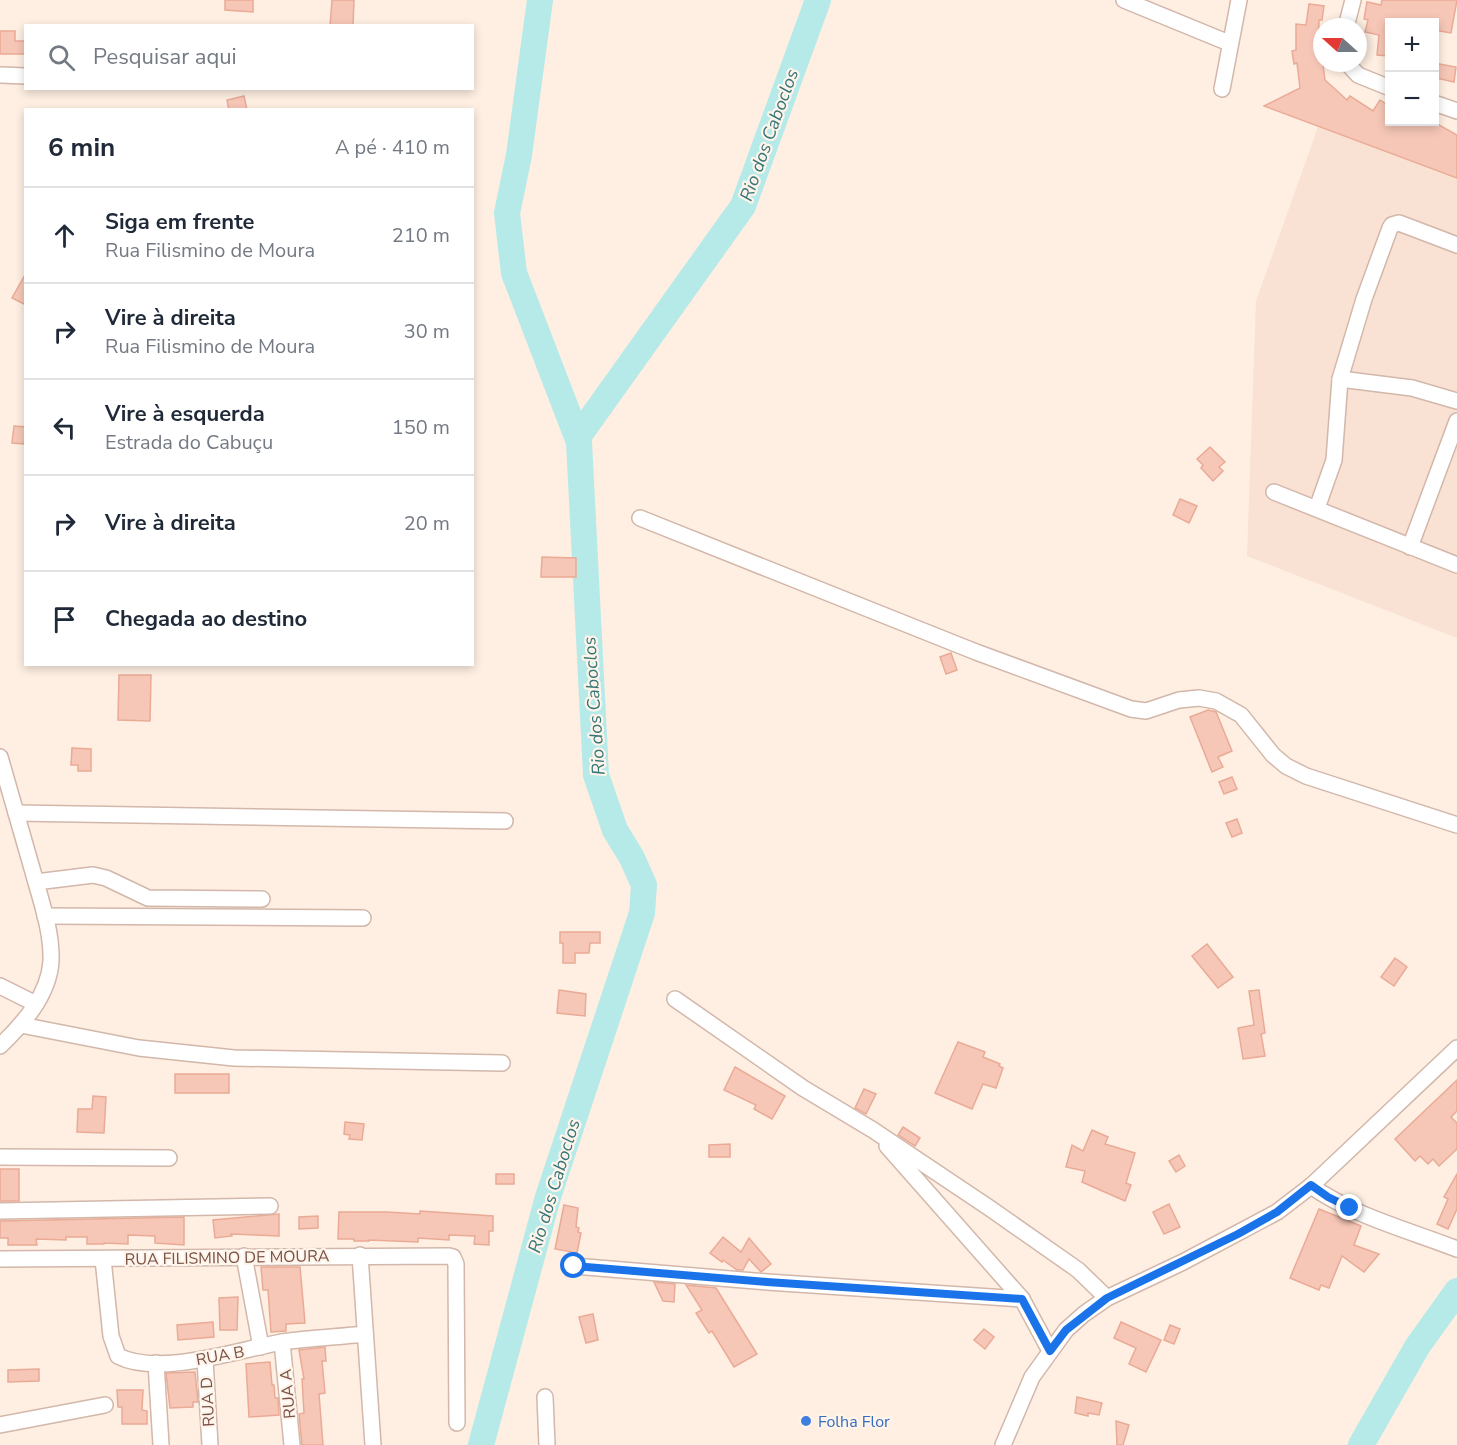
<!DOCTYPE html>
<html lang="pt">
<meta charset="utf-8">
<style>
body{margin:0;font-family:"Nunito Sans",sans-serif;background:#f2f2f3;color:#1f2937}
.controls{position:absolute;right:18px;top:18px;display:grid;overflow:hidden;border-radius:0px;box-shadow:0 3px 9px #0003}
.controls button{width:54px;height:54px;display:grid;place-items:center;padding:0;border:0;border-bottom:2px solid #e0e1e3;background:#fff;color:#1f2937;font:30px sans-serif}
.compass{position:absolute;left:1313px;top:18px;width:54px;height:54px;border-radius:50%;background:#fff;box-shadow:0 3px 9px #0003;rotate:291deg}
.stop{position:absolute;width:18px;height:18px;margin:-14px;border:4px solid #1a73e8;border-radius:50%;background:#fff}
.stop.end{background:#1a73e8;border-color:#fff;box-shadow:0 2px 6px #0008}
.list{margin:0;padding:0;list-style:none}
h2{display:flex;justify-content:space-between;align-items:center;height:78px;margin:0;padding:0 24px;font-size:26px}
h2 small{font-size:20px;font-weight:400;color:#747a83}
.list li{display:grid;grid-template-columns:39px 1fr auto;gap:18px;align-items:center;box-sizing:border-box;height:96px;padding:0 24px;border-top:2px solid #e0e1e3}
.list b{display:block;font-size:22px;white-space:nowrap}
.list p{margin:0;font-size:20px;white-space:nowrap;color:#747a83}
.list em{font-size:20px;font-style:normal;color:#747a83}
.icon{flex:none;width:33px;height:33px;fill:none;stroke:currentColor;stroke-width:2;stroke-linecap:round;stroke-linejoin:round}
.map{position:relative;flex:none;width:1457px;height:1445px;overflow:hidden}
.search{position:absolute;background:#fff;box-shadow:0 3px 9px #0003;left:24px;top:24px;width:450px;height:66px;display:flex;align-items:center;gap:15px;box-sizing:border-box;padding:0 21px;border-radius:0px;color:#747a83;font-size:22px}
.panel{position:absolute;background:#fff;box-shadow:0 3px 9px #0003;left:24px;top:108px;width:450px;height:558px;border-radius:0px}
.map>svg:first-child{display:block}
.residential{fill:#f9e2d3}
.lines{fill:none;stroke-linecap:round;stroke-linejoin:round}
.river{stroke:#b5eae9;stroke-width:26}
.building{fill:#f6c7b7;stroke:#eaaa96;stroke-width:1.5}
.minor-casing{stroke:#d2b7aa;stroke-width:18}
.minor{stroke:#fff;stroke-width:15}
.route{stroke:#1a73e8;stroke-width:8}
.shop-dot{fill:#3f7fe0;stroke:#fff4ea;stroke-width:2}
.labels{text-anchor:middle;stroke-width:4.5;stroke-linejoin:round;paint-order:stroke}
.street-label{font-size:16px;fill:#785046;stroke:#fff4ea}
.shop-label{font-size:16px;fill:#366cbe;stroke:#fff4ea;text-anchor:start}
.water-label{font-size:18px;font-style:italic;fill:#357678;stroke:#fff4ea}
</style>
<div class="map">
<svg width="1457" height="1445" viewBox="0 0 1457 1445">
<rect width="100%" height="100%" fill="#feefe2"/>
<!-- residential -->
<path class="residential" d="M1318,127l139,51v460l-210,-82 9,-255z"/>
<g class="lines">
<!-- river -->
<g class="river">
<path d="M578,437l165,-231 75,-206"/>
<path d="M481,1445l67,-248 94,-284 2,-28 -12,-27 -17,-28 -19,-55 -17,-333 -65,-169 -7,-60 12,-58 21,-155"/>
<path d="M1361,1445l56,-98 40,-56"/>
</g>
</g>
<!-- building -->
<g class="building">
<path d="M225,0h28v12l-28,-2z"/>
<path d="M332,0h22l-1,26h-23z"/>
<path d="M1382,0h75l-6,33 -17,-3v-8h-21l-24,-3v37l-12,-1 2,-20 -14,-3 3,-12 -4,-1 3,-17 14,3z"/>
<path d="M1309,4l15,2 -2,14h-3l-1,31 3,-1 4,30 22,20 3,-4 23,15 7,-11 9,6v16h45l23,13v43l-193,-72 36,-18 -3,-25 -3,1 -2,-13 4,-1v-26l10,1z"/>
<path d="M0,31h15v10h11v13h-26z"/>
<path d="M1434,63l22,4 -2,15 -18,-4z"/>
<path d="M244,96l3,14h-18l-2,-10z"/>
<path d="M26,273v32l-14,-7z"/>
<path d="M14,426l12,1 -2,17 -12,-1z"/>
<path d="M1210,447l15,15 -6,5 4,4 -10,10 -12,-13 2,-3 -6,-6z"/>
<path d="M1180,499l17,7 -8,17 -16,-8z"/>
<path d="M542,557l34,1v19h-35z"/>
<path d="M951,653l6,17 -11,4 -6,-17z"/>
<path d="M119,675h32l-1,46 -32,-1z"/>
<path d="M1208,710l8,2 16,39 -14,6 5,10 -11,5 -22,-55z"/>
<path d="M72,748l19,1v22h-13v-6h-7z"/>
<path d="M1232,777l5,12 -13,5 -5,-12z"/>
<path d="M1237,819l5,14 -10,4 -6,-14z"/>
<path d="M560,932h40v11h-10l-1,10h-14v10h-12v-20h-3z"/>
<path d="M1207,944l26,33 -15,11 -26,-32z"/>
<path d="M1395,958l12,9 -13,19 -13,-9z"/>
<path d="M559,990l27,4 -1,22 -28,-3z"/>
<path d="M1259,990l6,43 -4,1 4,22 -22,3 -5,-31 16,-3 -5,-34z"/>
<path d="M958,1042l27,10 -2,5 17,7 -1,2 4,2 -7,20 -13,-4 -11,25 -37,-16z"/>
<path d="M735,1067l50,29 -13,23 -18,-10 2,-4 -32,-15z"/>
<rect x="175" y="1074" width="54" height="19"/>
<path d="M1457,1080v31l-6,6 6,6v26l-18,17 -6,-7 -5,5 -8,-8 -5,5 -20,-22z"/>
<path d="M864,1089l12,5 -10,20 -11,-6z"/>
<path d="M93,1096l13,1 -2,36 -27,-1 1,-23h14z"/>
<path d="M345,1122l19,2 -2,16 -13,-1 1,-4 -6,-1z"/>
<path d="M903,1127l17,11 -5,8 -17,-11z"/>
<path d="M1092,1130l16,7 -3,7 30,9 -9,30 5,2 -6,16 -43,-19 3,-11 -19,-4 6,-22 11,6z"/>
<path d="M730,1144v13h-21v-12z"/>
<path d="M1179,1155l6,11 -9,6 -7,-11z"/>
<rect x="0" y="1169" width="19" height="32"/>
<rect x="496" y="1174" width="18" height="10"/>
<path d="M1457,1174v35l-9,20 -11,-5 11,-25 -4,-2z"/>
<path d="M1169,1204l11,23 -16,7 -11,-22z"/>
<path d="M564,1205l14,3 -2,19 3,1 -1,4 3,1 -4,20 -22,-4z"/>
<path d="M1319,1209l42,17 -7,19 25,9 -15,18 -22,-16 -13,32 -8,-3 -2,5 -29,-12z"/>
<path d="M420,1211l73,5v15h-4v14l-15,-1 1,-8 -26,-1v5l-31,-2v4l-49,-2v1h-15v-2h-16l1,-27h48l33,2z"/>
<path d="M279,1214v22l-48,-2 1,2 -17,2 -2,-18z"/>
<path d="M318,1216v12l-19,1v-12z"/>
<path d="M184,1217v28l-29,-2v-7l-27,-1v9l-24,-1v1h-17v-7h-21v3l-30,-1 1,6h-29v-7h-8v-17z"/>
<path d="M723,1237l18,15 8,-14 22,26 -10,8 -12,-13 -6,11h-6l-14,-10 -1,2 -12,-9z"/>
<path d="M261,1267h39l5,56 -19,1v7l-15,1 -3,-42h-5z"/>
<path d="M654,1282l21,2 -1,18 -11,-1z"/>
<path d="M686,1285l30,3 41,66 -23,13 -22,-36 -3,2 -13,-20 6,-3z"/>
<path d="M238,1297l-1,33h-17l-1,-32z"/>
<path d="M593,1314l5,26 -12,3 -7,-26z"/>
<path d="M213,1322l1,15 -36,3 -1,-15z"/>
<path d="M1121,1322l40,18 -15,32 -17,-8 7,-16 -22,-10z"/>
<path d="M1170,1325l10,4 -6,15 -10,-4z"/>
<path d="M984,1329l10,8 -9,12 -11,-9z"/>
<path d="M325,1347l1,14h-4l3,32 -6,1 4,51h-21l-3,-31 5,-1 -2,-34h2l-5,-29z"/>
<path d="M270,1362l2,23h2l1,13h3l1,17 -30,2 -3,-53z"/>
<path d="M39,1369v12l-31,1v-12z"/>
<path d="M195,1372l3,30h-5v5l-23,1 -4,-35z"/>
<path d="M117,1390h26l-1,20 5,1v13h-25v-17h-4z"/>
<path d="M1077,1397l25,6 -3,12 -11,-2v3l-13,-3z"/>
<path d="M1116,1421l13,4 -6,20h-6z"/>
</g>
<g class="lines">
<defs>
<g id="minor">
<path d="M1124,0l105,43"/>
<path d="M1346,27l7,-27"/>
<path d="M1347,63l11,12 32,13"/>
<path d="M0,75l26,1"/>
<path d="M1222,89l17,-89"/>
<path d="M1434,103l23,8"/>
<path d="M1340,379l72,9 45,13"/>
<path d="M1274,492l183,73"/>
<path d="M1317,508l17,-48 6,-81 24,-80 26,-71 2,-3 7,-2 58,22"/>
<path d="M640,518l336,134 155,57 15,2 33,-11 20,-2 17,3 25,14 32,40 13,11 20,10 151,49"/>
<path d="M1410,547l47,-126"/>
<path d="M0,757c11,38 22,77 33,115 8,29 19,59 18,89 -2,34 -28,63 -51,85"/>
<path d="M16,813l489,8"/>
<path d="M36,882l57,-7 13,3 42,20 114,1"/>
<path d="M45,916l318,2"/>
<path d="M0,986l36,18"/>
<path d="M675,999l128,89 70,42 115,77 90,63 29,28"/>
<path d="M21,1025l118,23 95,10 268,5"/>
<path d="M887,1146l135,153"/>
<path d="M0,1157l169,1"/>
<path d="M1311,1186c43,30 97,44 146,63"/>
<path d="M0,1211l270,-5"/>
<path d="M360,1255l13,190"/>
<path d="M244,1256l17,91"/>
<path d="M0,1259l449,-3 4,1 3,7 1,159"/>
<path d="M103,1259l8,77 7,20c41,21 119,-6 164,-14 27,-4 56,-5 83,-8"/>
<path d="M574,1266l193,16 255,17 28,52"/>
<path d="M282,1342l10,103"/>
<path d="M205,1360l5,85"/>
<path d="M156,1363l5,82"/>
<path d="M545,1397l2,48"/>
<path d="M0,1425l105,-20"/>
<path d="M1003,1445l29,-68 34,-47 18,-16 23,-16 76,-36 94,-50 34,-26 146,-138"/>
</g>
</defs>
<!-- minor casing -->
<use href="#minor" class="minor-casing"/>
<!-- minor -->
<use href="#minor" class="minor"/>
</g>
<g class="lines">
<!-- route -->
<path class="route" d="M574,1266l193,16 255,17 28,52 16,-21 41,-32 131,-64 39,-22 34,-27 17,12 22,11"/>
</g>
<!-- markers -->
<circle class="shop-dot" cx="806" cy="1421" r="6"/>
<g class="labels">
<!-- street labels -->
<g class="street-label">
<text transform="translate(227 1257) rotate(-1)" y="6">RUA FILISMINO DE MOURA</text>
<text transform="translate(220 1355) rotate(-10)" y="6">RUA B</text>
<text transform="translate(287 1394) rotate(-95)" y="6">RUA A</text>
<text transform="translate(207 1402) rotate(-93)" y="6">RUA D</text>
</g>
<!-- shop labels -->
<g class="shop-label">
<text x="818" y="1427">Folha Flor</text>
</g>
<!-- water labels -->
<g class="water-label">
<text transform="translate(769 135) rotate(-70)" y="6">Rio dos Caboclos</text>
<text transform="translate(594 706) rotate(-94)" y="6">Rio dos Caboclos</text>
<text transform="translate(554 1186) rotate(-73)" y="6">Rio dos Caboclos</text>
</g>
</g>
</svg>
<div class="controls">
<button>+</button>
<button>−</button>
</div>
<svg class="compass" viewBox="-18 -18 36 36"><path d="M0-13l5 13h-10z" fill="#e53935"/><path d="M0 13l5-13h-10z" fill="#747a83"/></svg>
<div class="stop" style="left:574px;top:1266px"></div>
<div class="stop end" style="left:1350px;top:1208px"></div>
<div class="search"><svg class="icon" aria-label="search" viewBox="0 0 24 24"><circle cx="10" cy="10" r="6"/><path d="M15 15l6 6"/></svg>Pesquisar aqui</div>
<section class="panel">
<h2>6 min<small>A pé · 410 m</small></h2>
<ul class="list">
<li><svg class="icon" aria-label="ahead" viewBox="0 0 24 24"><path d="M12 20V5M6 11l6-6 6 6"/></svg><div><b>Siga em frente</b><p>Rua Filismino de Moura</p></div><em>210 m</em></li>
<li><svg class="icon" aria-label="right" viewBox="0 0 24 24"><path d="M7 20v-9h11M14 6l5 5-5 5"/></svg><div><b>Vire à direita</b><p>Rua Filismino de Moura</p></div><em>30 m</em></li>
<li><svg class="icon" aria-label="left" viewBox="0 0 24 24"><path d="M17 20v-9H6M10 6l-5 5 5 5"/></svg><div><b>Vire à esquerda</b><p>Estrada do Cabuçu</p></div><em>150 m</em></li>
<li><svg class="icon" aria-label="right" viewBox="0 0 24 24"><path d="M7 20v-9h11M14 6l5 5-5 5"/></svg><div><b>Vire à direita</b></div><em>20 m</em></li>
<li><svg class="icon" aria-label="arrive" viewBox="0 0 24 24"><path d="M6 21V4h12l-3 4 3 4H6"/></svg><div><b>Chegada ao destino</b></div></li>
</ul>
</section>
</div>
